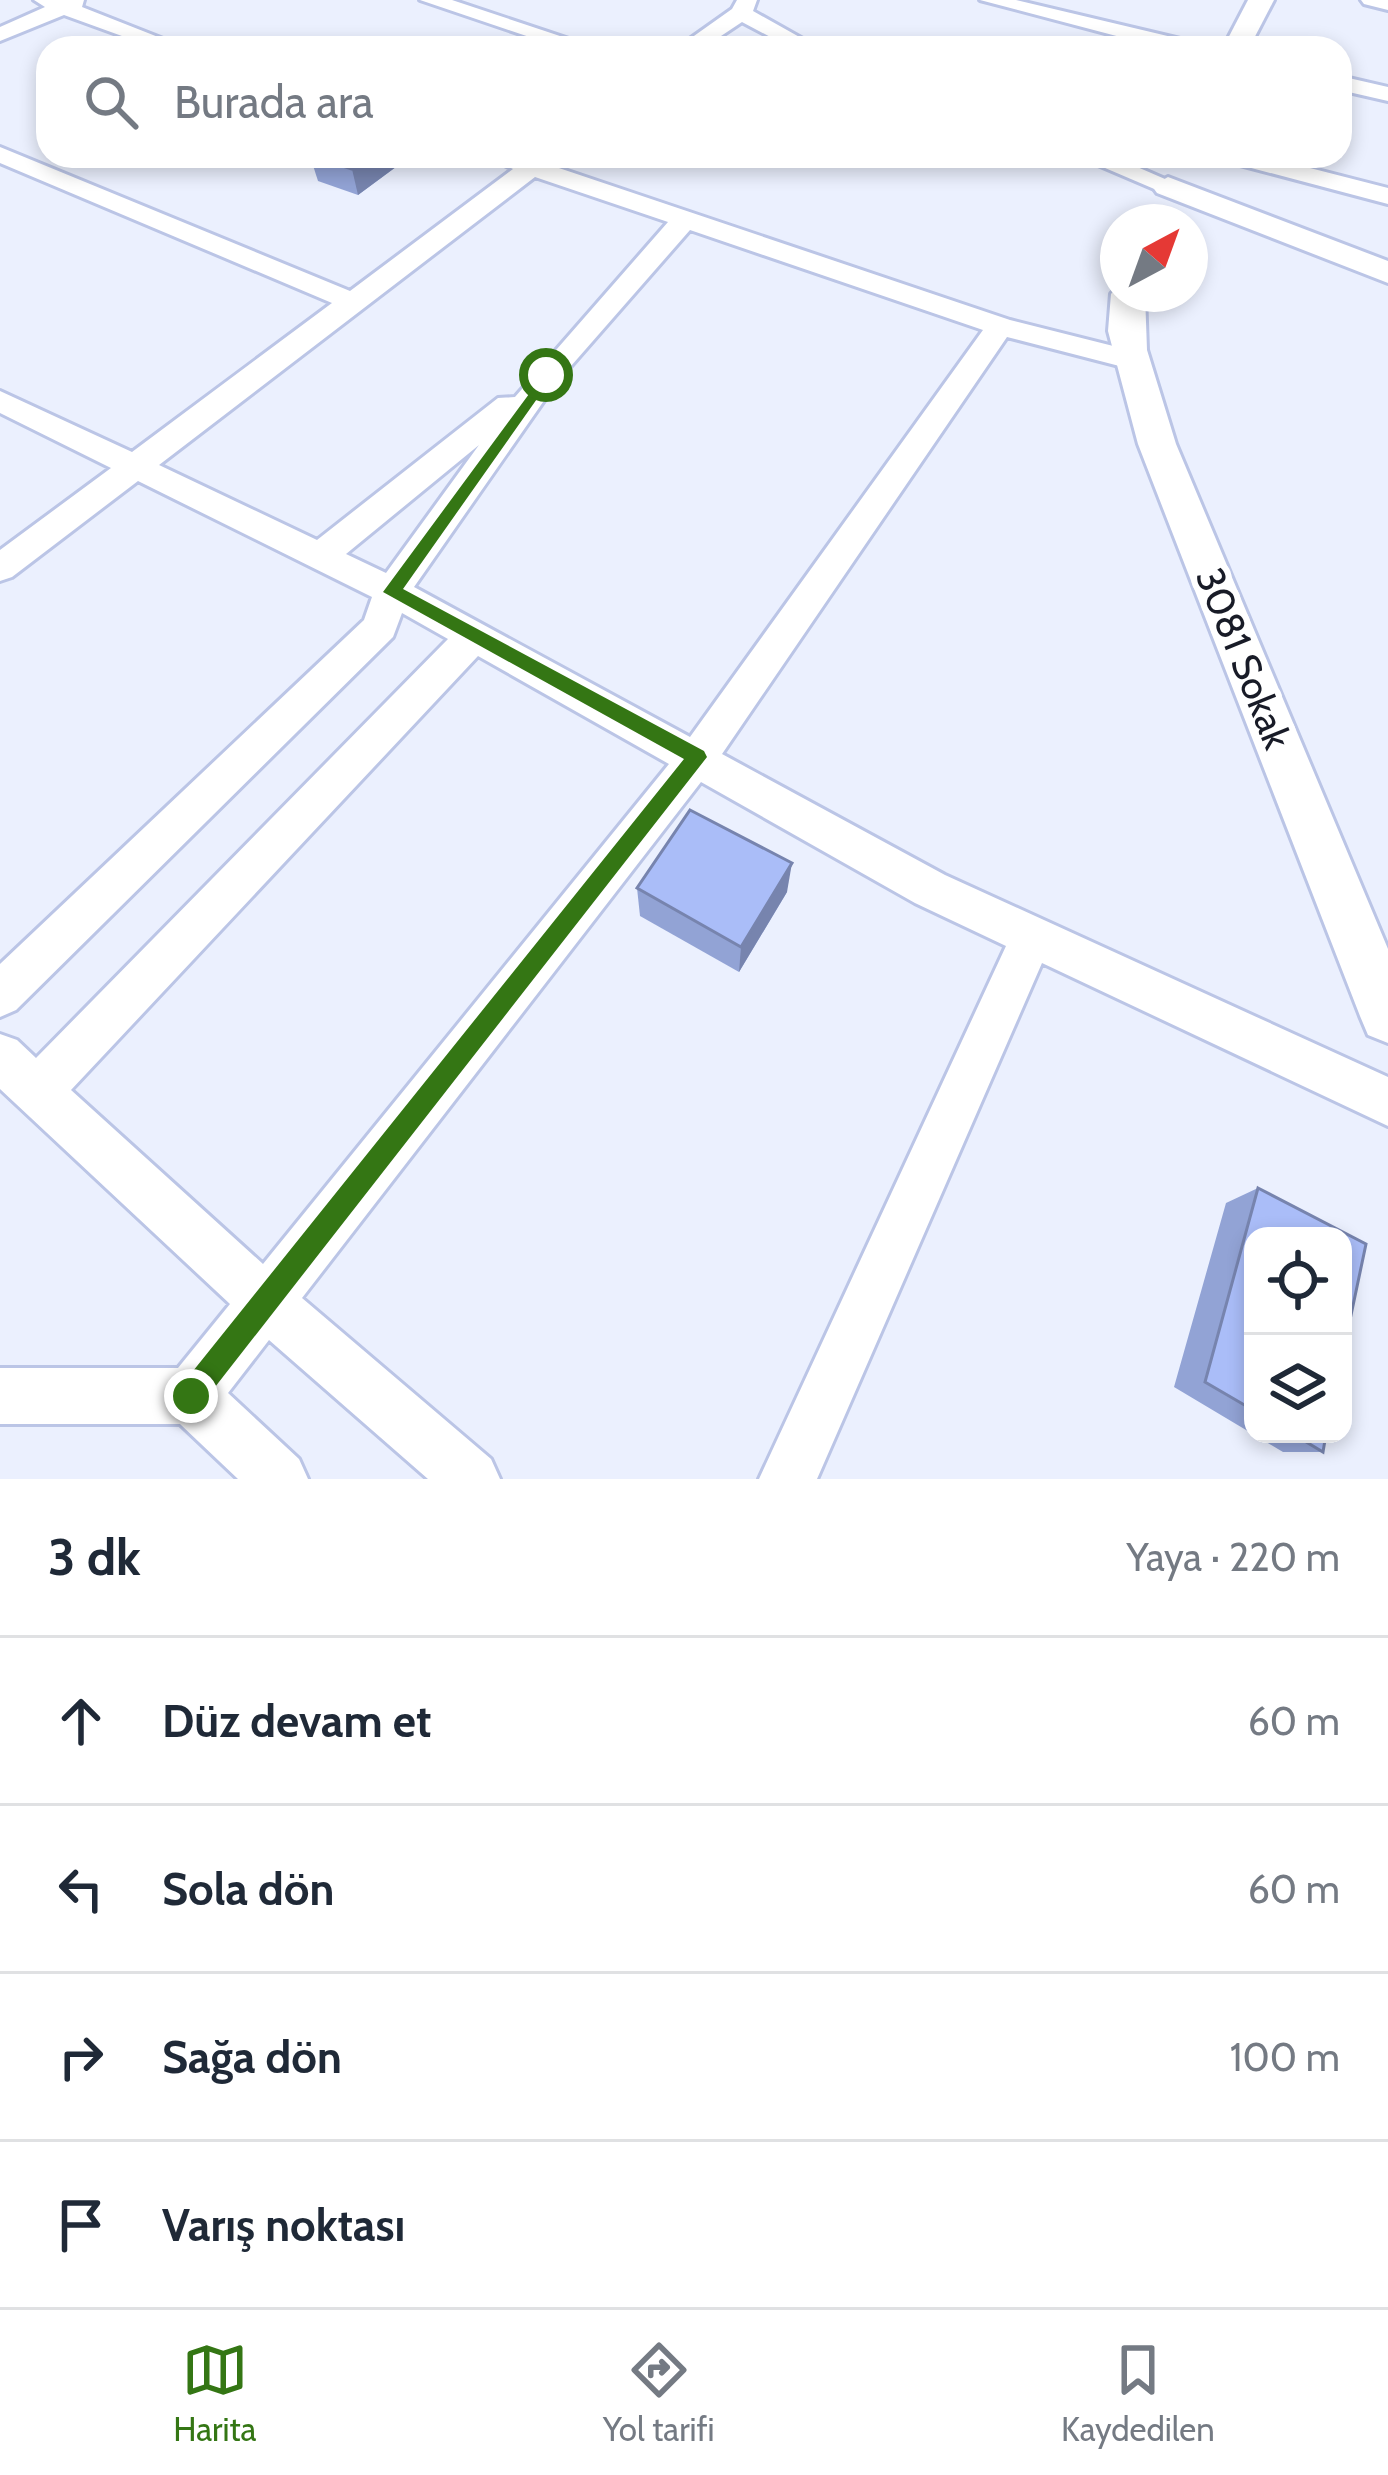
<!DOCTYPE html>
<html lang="tr">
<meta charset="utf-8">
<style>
body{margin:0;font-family:Cabin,sans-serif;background:#f2f2f3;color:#1f2937}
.controls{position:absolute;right:36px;bottom:36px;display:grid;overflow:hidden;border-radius:24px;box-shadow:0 6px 18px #0003}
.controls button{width:108px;height:108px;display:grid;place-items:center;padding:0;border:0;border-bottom:3px solid #e0e1e3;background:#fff;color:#1f2937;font:60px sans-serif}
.compass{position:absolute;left:1100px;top:204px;width:108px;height:108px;border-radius:50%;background:#fff;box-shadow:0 6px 18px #0003;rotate:41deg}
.stop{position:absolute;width:36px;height:36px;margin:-27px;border:9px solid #347614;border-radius:50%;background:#fff}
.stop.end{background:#347614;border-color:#fff;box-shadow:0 3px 12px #0008}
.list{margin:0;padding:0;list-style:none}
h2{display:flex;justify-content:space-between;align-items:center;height:156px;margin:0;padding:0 48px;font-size:51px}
h2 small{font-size:39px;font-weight:400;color:#747a83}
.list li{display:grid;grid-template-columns:78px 1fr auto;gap:36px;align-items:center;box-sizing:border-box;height:168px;padding:0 48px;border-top:3px solid #e0e1e3}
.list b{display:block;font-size:45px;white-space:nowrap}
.list em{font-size:39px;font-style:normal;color:#747a83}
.icon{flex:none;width:66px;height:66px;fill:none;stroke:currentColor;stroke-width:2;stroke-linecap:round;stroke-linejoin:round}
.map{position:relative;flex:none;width:1388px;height:1479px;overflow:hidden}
.search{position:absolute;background:#fff;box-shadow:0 6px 18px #0003;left:36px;right:36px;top:36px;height:132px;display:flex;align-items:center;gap:30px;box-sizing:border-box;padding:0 42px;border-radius:36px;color:#747a83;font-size:45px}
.sheet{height:828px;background:#fff}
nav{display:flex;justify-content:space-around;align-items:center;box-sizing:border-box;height:168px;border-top:3px solid #e0e1e3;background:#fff;font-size:33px;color:#747a83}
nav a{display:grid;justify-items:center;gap:6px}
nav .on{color:#347614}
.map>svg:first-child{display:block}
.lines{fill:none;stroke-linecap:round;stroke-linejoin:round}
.minor-casing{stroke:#bbc5e6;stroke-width:6}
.tertiary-casing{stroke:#bbc5e6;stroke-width:6}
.minor{fill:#fff;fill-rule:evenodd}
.tertiary{fill:#fff;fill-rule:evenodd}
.wall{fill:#92a3d5}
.shaded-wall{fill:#7784ae}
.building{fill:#aabdf8;stroke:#7784ae;stroke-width:3}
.route{fill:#347614}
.labels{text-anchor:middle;stroke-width:12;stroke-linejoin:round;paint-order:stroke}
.street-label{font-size:39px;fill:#181b27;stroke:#fff}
</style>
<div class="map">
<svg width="1388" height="1479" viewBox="0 0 1388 1479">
<rect width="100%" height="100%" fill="#ebf0fe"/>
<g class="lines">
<defs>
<g id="minor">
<path d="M34,0h50l-2,7 104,41h-31l-91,-33 -64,26v-14l45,-20z"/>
<path d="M420,0h32l144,48h-34z"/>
<path d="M737,0h20l-4,11 66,37h-28l-49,-26 -39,26h-26l55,-39z"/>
<path d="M980,0h36l181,43 3,5h-38z"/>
<path d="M1361,0h27v10l-24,-6z"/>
<path d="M1340,76l48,11v14l-48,-11z"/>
<path d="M0,147l350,144 163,-122 -27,-13h73l-9,9 460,155 131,33 5,7 -5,7 -10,2 -124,-32 -285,417 223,121 443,202v49l-346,-163 -225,516h-58l247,-533 -91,-43 -214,-121 -399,516 189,161 9,20h-72l-159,-139 -41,53 71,66 9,20h-70l-58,-55h-180v-56h178l52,-64 -230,-215v-55l17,6 19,18 412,-419 -46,-26 -9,24 -377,373 -16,7v-53l364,-344 8,-23 -234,-116 -126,96 -12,4v-31l111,-82 -111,-55v-22l132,61 200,-149 -332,-140zM535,177l133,45 -153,175 -17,1 -181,142 -158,-75zM690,230l293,100 -293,407 -276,-150 143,-205zM479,445l-93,128 -40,-19zM478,656l191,108 -406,500 -192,-174z"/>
<path d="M1077,156h35l69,30 -13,8 -9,-3z"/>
<path d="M1222,156h41l125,32v16l-163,-43z"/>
</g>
<g id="tertiary">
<path d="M1248,0h26l-25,48h-26z"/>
<path d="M1168,177l220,84v22l-231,-90 -5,-7z"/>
<path d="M1118,286v8h27l2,56 29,94 212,505v94l-20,-8 -8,-19 -222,-572 -30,-113 3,-37z"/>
</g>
</defs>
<!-- minor casing -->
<use href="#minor" class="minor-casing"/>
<!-- tertiary casing -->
<use href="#tertiary" class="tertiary-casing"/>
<!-- minor -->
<use href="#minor" class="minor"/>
<!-- tertiary -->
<use href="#tertiary" class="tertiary"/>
</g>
<!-- wall -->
<g class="wall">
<path d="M310,156h98v2l-50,37 -40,-14z"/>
<path d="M637,888l150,4 -48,80 -99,-56z"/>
<path d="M1258,1188l-5,48v198h73l-3,18h-40l-109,-65 52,-184z"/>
</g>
<!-- shaded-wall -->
<g class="shaded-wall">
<path d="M370,156h38v2l-50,37 -6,-26z"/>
<path d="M792,863l-5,29 -48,80 2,-25z"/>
</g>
<!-- building -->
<g class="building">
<path d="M312,156h58l-18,13z"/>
<path d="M690,810l102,53 -51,84 -104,-59z"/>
<path d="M1258,1188l108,56 -23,109v-117h-90v174l-48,-28z"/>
<path d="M1293,1434h33l-3,18z"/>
</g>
<!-- route -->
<path class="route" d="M546,371l7,4 -2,4 -148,210 301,162 3,6 -506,648 -10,4 -10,-4 -4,-9 4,-10 503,-627 -301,-167z"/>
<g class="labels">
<!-- street labels -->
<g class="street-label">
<text transform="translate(1244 658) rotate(68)" y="14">3081 Sokak</text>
</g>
</g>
</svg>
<div class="controls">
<button><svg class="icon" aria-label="locate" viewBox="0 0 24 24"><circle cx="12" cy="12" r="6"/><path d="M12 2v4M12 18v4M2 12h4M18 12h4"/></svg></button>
<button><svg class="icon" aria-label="layers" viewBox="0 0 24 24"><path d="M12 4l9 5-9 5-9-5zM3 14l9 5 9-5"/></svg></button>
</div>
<svg class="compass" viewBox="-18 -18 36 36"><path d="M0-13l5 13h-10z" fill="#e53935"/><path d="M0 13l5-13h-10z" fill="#747a83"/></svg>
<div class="stop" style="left:546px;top:375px"></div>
<div class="stop end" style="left:191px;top:1396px"></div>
<div class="search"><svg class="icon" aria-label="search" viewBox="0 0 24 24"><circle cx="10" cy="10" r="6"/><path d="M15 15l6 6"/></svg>Burada ara</div>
</div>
<section class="sheet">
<h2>3 dk<small>Yaya · 220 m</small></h2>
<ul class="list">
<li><svg class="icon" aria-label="ahead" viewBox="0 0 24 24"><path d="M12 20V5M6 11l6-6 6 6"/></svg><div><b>Düz devam et</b></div><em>60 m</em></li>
<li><svg class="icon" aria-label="left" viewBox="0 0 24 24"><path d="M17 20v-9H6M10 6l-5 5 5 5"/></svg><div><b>Sola dön</b></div><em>60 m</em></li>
<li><svg class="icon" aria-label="right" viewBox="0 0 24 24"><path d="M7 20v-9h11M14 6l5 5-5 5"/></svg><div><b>Sağa dön</b></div><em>100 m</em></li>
<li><svg class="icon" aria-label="arrive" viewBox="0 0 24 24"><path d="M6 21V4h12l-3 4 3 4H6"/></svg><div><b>Varış noktası</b></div></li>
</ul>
</section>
<nav>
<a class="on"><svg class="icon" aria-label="map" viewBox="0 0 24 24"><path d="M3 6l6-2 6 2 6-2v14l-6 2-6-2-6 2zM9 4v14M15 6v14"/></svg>Harita</a>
<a><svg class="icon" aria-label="directions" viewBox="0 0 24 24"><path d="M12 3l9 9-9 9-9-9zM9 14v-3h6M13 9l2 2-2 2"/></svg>Yol tarifi</a>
<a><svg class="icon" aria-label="saved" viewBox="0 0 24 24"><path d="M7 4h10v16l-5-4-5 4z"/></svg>Kaydedilen</a>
</nav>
